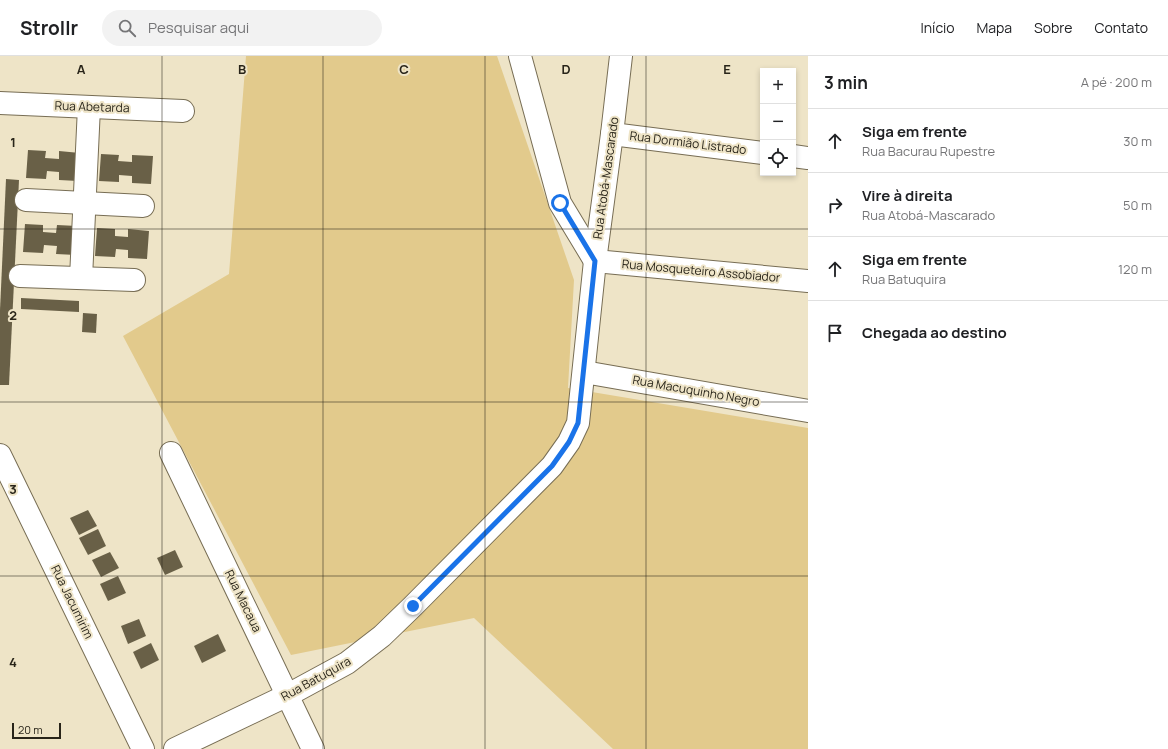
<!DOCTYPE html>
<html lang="pt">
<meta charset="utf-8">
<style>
body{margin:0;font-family:Manrope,sans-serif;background:#f2f2f2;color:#202124}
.controls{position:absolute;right:12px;top:12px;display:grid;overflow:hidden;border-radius:0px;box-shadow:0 2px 6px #0003}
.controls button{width:36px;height:36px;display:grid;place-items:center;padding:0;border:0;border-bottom:1px solid #e0e0e0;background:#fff;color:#202124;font:20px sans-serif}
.scale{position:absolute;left:12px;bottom:10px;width:49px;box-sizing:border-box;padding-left:4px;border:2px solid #282419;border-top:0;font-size:11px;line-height:14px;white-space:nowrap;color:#282419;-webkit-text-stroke:3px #eee4c7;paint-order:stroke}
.stop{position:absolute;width:12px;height:12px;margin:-9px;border:3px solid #1a73e8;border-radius:50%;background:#fff}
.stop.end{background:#1a73e8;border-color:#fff;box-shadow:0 1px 4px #0008}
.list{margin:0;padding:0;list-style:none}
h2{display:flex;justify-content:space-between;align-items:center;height:52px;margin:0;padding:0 16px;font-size:17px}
h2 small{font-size:13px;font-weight:400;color:#757577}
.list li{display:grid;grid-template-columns:26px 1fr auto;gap:12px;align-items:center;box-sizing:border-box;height:64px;padding:0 16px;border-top:1px solid #e0e0e0}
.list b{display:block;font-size:15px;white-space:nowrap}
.list p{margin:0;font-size:13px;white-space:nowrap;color:#757577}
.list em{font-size:13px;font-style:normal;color:#757577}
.icon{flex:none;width:22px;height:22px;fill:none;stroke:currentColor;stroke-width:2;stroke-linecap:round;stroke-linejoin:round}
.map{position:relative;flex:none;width:808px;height:693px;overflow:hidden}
header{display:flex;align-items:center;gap:24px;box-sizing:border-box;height:56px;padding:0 20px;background:#fff;border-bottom:1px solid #e0e0e0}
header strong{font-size:19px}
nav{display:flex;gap:22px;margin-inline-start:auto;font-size:14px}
.search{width:280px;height:36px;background:#f2f2f2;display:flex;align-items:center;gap:10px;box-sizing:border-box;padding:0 14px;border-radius:22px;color:#757577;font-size:15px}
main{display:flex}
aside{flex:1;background:#fff}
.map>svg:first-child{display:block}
.green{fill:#e2ca8c}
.building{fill:#696047}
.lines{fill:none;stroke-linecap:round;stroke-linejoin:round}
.minor-casing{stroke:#776d54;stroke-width:24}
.minor{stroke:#fff;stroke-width:22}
.route{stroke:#1a73e8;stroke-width:5}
.grid{fill:none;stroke:#282419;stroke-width:1;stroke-opacity:0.55}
.labels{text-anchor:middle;stroke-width:4;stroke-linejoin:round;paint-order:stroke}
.street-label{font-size:12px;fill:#282419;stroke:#eee4c7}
.grid-label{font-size:13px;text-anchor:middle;font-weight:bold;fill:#282419;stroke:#eee4c7;stroke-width:4;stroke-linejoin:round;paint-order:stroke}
</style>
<header>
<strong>Strollr</strong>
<div class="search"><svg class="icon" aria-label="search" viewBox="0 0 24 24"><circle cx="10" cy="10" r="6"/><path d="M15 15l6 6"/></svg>Pesquisar aqui</div>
<nav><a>Início</a><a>Mapa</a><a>Sobre</a><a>Contato</a></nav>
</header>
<main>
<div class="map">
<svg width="808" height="693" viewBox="0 0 808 693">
<rect width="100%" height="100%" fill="#eee4c7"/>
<!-- green -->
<path class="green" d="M246,0h251l77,224 -6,108 240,40v321h-195l-139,-131 -183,37 -168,-319 106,-62z"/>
<!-- building -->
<g class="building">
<path d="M28,94l18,1 -1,7 14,1v-8l21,2 -2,28 -19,-1v-8l-12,-1 -1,8 -20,-1z"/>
<path d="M101,98l18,1 -1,6 14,1v-7l21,1 -2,28 -19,-1v-7l-13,-1v7l-20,-1z"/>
<path d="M6,123l13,1 -10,205h-9v-75z"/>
<path d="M25,168l18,1v7l13,1 1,-8 20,1 -1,29 -20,-1 1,-8 -13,-1 -1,8 -20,-1z"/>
<path d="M97,172l18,1v7l13,1v-8l21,2 -2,28 -19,-1v-8l-12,-1 -1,8 -20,-1z"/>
<path d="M21,242l58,3v11l-58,-3z"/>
<path d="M83,257l14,1 -1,19 -14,-1z"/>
<path d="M88,454l9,16 -18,9 -9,-17z"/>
<path d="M98,473l8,17 -18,9 -9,-17z"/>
<path d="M175,494l8,17 -18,8 -8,-17z"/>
<path d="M110,496l9,16 -18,9 -9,-17z"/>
<path d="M118,520l8,17 -18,8 -8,-17z"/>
<path d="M139,563l7,17 -18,8 -7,-18z"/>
<path d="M218,578l8,17 -24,12 -8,-17z"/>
<path d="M151,587l8,17 -18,9 -8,-17z"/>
</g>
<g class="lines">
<defs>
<g id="minor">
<path d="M520,0l40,147 35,58 213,20"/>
<path d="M0,47l183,8"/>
<path d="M612,78l151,19"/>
<path d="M793,100l15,2"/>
<path d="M26,144l117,6"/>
<path d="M20,220l114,4"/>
<path d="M81,222l8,-171"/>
<path d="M584,316l224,39"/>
<path d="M171,397l142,296"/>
<path d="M0,399l143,294"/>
<path d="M175,693l113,-54 59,-32 35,-27 31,-30 139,-140 17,-24 9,-19 17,-162 17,-127 9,-78"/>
</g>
</defs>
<!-- minor casing -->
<use href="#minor" class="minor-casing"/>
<!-- minor -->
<use href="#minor" class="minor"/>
</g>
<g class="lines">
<!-- route -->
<path class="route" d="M413,550l139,-140 17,-24 9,-19 17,-162 -35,-58"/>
</g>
<!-- grid -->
<path class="grid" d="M162,0v693M323,0v693M485,0v693M646,0v693M0,173h808M0,346h808M0,520h808"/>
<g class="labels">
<!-- street labels -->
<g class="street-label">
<text transform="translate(92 51) rotate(2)" y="4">Rua Abetarda</text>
<text transform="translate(688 87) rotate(7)" y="4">Rua Dormião Listrado</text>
<text transform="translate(606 122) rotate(-82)" y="4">Rua Atobá-Mascarado</text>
<text transform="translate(701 215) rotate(5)" y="4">Rua Mosqueteiro Assobiador</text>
<text transform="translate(696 335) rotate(10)" y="4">Rua Macuquinho Negro</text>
<text transform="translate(243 545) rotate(64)" y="4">Rua Macaua</text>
<text transform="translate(72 546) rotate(64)" y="4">Rua Jacumirim</text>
<text transform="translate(316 623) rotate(-29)" y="4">Rua Batuquira</text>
</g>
</g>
<g class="grid-label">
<text x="81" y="18">A</text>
<text x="242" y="18">B</text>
<text x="404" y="18">C</text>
<text x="566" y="18">D</text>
<text x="727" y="18">E</text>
<text x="13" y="91">1</text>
<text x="13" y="264">2</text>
<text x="13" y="438">3</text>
<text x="13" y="611">4</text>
</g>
</svg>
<div class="controls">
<button>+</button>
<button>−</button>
<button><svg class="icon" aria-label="locate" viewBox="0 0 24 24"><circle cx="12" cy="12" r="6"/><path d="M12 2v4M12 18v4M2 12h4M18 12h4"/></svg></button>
</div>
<div class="scale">20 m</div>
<div class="stop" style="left:560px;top:147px"></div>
<div class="stop end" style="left:413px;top:550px"></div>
</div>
<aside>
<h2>3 min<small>A pé · 200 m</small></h2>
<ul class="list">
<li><svg class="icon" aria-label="ahead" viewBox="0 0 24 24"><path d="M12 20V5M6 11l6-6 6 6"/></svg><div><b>Siga em frente</b><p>Rua Bacurau Rupestre</p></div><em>30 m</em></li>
<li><svg class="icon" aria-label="right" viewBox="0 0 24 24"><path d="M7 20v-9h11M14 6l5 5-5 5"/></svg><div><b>Vire à direita</b><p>Rua Atobá-Mascarado</p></div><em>50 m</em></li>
<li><svg class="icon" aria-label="ahead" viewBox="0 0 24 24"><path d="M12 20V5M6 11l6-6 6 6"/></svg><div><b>Siga em frente</b><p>Rua Batuquira</p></div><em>120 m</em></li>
<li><svg class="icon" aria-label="arrive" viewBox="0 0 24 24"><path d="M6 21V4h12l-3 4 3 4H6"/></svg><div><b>Chegada ao destino</b></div></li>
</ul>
</aside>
</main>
